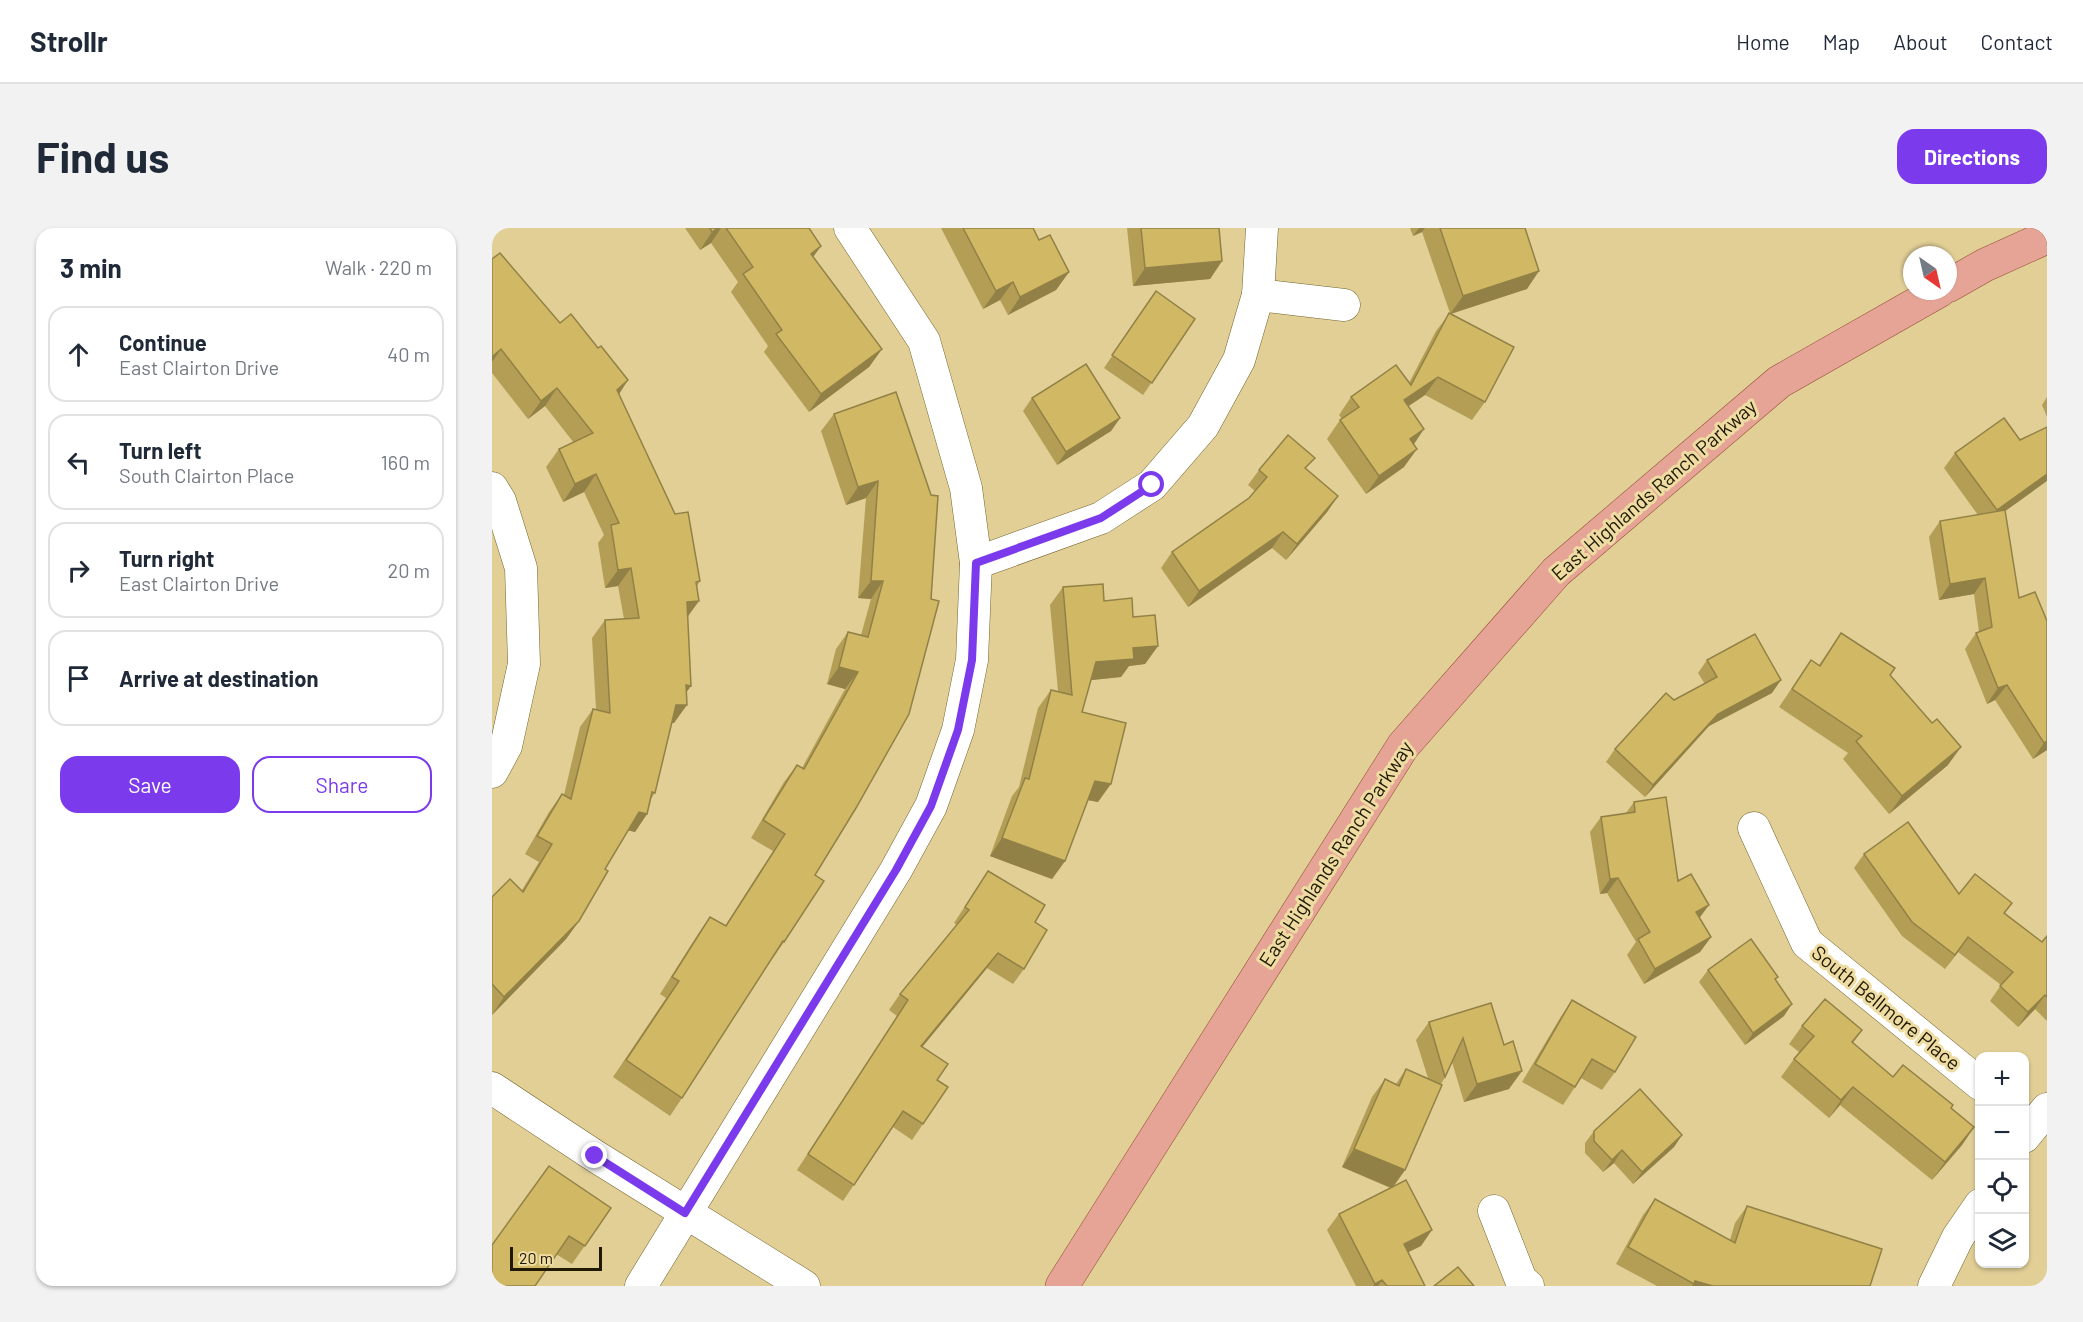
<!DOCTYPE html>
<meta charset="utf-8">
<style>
body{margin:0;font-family:Barlow,sans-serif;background:#f2f2f3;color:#1f2937}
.controls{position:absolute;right:18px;bottom:18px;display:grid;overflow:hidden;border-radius:12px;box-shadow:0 2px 4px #0004}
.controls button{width:54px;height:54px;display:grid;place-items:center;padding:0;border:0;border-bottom:2px solid #e0e1e3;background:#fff;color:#1f2937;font:30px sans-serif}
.compass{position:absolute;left:1411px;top:18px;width:54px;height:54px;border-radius:50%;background:#fff;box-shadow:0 2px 4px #0004;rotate:146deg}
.scale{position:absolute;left:18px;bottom:15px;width:92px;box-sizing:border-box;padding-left:6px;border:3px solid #1f1803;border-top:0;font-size:16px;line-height:21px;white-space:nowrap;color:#1f1803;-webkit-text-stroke:4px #eedca2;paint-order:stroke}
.stop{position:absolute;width:18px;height:18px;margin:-14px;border:4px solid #7c3aed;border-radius:50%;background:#fff}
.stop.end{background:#7c3aed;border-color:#fff;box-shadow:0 2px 6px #0008}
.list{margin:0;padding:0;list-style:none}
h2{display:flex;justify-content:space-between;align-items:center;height:78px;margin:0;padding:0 24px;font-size:26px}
h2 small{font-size:20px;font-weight:400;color:#747a83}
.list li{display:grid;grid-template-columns:39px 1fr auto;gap:18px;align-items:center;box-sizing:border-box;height:96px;margin:0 12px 12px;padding:0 12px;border:2px solid #e0e1e3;border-radius:18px}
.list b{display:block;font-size:22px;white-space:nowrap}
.list p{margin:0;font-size:20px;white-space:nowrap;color:#747a83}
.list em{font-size:20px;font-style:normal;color:#747a83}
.actions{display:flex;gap:12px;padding:18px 24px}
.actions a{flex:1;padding:14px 0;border:2px solid #7c3aed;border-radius:18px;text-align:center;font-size:21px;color:#7c3aed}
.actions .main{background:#7c3aed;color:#fff}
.icon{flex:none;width:33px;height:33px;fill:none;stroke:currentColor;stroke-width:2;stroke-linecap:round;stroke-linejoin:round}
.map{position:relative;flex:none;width:1555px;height:1058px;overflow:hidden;border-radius:18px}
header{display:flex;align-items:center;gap:36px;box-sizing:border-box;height:84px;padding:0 30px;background:#fff;border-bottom:2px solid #e0e1e3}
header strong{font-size:28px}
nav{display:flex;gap:33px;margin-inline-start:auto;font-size:21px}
.intro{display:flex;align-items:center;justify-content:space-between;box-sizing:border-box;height:144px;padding:0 36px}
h1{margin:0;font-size:42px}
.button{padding:15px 27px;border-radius:18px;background:#7c3aed;color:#fff;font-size:21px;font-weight:700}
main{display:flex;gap:36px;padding:0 36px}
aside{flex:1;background:#fff;border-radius:18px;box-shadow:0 2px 4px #0004}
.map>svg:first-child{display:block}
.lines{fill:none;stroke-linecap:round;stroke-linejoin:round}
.minor-casing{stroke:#74642d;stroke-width:33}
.primary-casing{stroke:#954b35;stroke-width:34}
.minor{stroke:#fff;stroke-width:32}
.primary{stroke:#e5a496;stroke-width:33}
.wall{fill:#b49e56}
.shaded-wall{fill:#928146}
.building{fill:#d1b864;stroke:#928146;stroke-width:1.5}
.route{stroke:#7c3aed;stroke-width:8}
.labels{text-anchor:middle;stroke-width:6;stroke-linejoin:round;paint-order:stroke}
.street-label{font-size:20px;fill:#1f1803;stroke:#eedca2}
</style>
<header>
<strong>Strollr</strong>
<nav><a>Home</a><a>Map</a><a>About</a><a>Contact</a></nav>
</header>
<div class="intro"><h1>Find us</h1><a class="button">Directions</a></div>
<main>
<aside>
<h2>3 min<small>Walk · 220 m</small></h2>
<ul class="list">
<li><svg class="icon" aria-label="ahead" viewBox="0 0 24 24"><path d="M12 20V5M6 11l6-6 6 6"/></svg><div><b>Continue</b><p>East Clairton Drive</p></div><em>40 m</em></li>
<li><svg class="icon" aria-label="left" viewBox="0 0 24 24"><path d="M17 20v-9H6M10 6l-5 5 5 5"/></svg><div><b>Turn left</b><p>South Clairton Place</p></div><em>160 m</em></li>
<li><svg class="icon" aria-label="right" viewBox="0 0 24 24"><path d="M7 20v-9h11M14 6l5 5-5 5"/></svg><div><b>Turn right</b><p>East Clairton Drive</p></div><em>20 m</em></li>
<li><svg class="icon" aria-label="arrive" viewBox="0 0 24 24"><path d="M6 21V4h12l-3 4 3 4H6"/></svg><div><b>Arrive at destination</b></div></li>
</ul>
<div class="actions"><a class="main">Save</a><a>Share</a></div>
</aside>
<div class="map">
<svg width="1555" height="1058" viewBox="0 0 1555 1058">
<rect width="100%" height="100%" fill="#e1cf96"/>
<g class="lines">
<defs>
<g id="minor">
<path d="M766,67l86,10"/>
<path d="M0,260l8,13 21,67 3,96 -18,82 -14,26"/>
<path d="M484,335l125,-45 51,-33 51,-59 36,-66 19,-65 4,-67"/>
<path d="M1262,600l53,115 173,141"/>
<path d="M0,860l103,68 209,130"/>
<path d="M1532,909l23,-28"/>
<path d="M1002,983l27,69 7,6"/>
<path d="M149,1058l255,-416 35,-64 27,-76 14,-70 4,-97 -10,-75 -42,-147 -74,-113"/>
<path d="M1442,1058l24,-49 22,-32"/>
</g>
<g id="primary">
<path d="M1456,58l37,-21 62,-28"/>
<path d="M570,1058l341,-540 153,-174 223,-190 160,-91"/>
</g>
</defs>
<!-- minor casing -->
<use href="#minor" class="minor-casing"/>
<!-- primary casing -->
<use href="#primary" class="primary-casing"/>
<!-- minor -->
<use href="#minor" class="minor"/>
<!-- primary -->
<use href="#primary" class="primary"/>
</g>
<!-- wall -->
<g class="wall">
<path d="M193,0h124l12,18 -8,11 69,92 -13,18 -60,45 -45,-60 4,-6 -37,-54 7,-10 -27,-39 -11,7z"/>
<path d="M449,0h92l6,12 30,32 -13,18 -48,25 -8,-15 -17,9z"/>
<path d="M635,0h92l3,33 -12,18 -77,7z"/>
<path d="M918,0h115l2,61 -76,25 34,88 -13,18 -47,-25 -17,11 5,38 -9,23 -38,27 -39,-55 13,-19 2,-1 -3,-4 12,-18 58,-14 27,-52 14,-18 -28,-81 -9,4z"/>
<path d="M0,31l127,135 81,187 -3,5 -9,30 -2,76 -12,31h-2l-17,70 -4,6 -4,15 -12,18 -7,-2 -23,39 -26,52 -13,18 -74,76v-118l30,-7 17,-28 -14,-8 24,-42 13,-18 2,1 16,-68 13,-18h3l-4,-71 13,-18 19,-1 -6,-33 -13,2 -7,-45 6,-8 -20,-43 -21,10 -17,-35 13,-18 15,-6 -29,-37 -17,13 -36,-46z"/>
<path d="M664,63l39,28 -52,76 -39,-27z"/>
<path d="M1555,169v20l-5,-12z"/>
<path d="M540,170l88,20 -9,13 -54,34 -34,-54z"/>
<path d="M342,186l97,81 -116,380 -31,67 -12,17 -90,139 -12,18 -57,-39 53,-79 -6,-4 38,-60 12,-17 15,9 48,-75 -22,-13 33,-56 13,-17 5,3 43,-79 -18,-5 9,-35 12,-17 13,3 10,-36 -13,-1 8,-100 -20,7 -25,-74z"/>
<path d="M1463,225l50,58 14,87 28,23v129l-14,9 -38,-59 -8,4 -22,-55 11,-16 3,-1 -5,-38 -35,6 -10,-63 11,-16 38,-6 -34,-47z"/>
<path d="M815,241l31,27 -11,16 -41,48 -14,-12 -84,59 -27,-39 11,-16 77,-54 6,-7 -7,-6 11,-15z"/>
<path d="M571,359l41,14 29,16 25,29 -13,18 -16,2 -8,11 -30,3 -9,32 16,90 -10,-2 -23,61 -13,18 -62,-23 22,-60 7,-9 19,-79 13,-18 7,1 -8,-86z"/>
<path d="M1349,405l49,42 58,90 -59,49 -46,-55 5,-6 -69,-46 32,-47 8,5z"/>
<path d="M1215,432l65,33 -63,33 -64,71 -39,-35 9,-13 59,-49 31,-16 -7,-11z"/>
<path d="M1142,574l77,135 -11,15 -56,32 -17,-29 9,-13 -29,-49 -7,1 -10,-62 11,-15 25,-4z"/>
<path d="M1372,626l95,40 53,9 -7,10 37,29 5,-6v85l-12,-12 -17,18 -28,-26 11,-16 -43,-33 -13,17 -43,-33 -48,-68z"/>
<path d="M496,643l47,51 -11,47 -11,15 -26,-16 -65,79 15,33 -14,44 -11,16 -19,-13 -50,74 -46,-31 100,-154 -8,-6 11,-16 57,-69 -3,-2z"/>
<path d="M1216,742l70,7 -3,3 9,36 -39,29 -46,-63z"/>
<path d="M1080,772l43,72 -13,18 -21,-12 -18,27 -41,-23 38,-64z"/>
<path d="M999,775l18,86 -45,13 -12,-40 -7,15 -4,7 -36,86 -11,16 27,60 -13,6 17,34h-69l-29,-56 12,-16 51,-26 -48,-21 30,-70 13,-18 11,5 10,-15 22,9 -12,-38 13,-18z"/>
<path d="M1310,798l60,4 -9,13 40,34 58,31 23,19 -12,18 -30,35 -92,-75 -11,13 -48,-41 18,-25 -10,-8z"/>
<path d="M1102,903l88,4 -8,12 -41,37 -19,-21 -11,9 -18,-19v-10z"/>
<path d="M1163,971l75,41 5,-17 12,-17 123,80h-213l-41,-22 27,-49z"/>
<path d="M119,980l-39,56 -16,-10 -64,32z"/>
</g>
<!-- shaded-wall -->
<g class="shaded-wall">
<path d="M226,0h3l-10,15 -11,7 12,-18z"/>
<path d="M927,0h6l-3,4 -9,4z"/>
<path d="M329,18l-13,18 3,-10z"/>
<path d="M730,33l-12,18 -77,7 12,-18z"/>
<path d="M1047,43l-12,18 -77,25 13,-18z"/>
<path d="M577,44l-13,18 -48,25 12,-18z"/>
<path d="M521,54l-13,18 -17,9 13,-18z"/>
<path d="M9,121l-9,13v-5l1,-1z"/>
<path d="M390,121l-13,18 -60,45 12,-18z"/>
<path d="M946,149l-13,18 -34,23 13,-18z"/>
<path d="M136,152l-12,19 1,-9z"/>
<path d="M65,160l-12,18 -17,13 13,-18z"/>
<path d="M628,190l-9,13 -54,34 9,-13z"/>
<path d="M932,201l-12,18 -2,-8z"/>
<path d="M925,221l-13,18 -38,27 13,-18z"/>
<path d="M104,246l-12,18 -21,10 12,-18z"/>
<path d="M1555,246v7l-61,44 11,-15z"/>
<path d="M386,253l-12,17 -20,7 12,-18z"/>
<path d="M846,268l-11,16 -41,48 11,-16z"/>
<path d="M791,304l-11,16 -84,59 11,-16z"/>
<path d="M139,340l-13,18 -13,2 13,-18z"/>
<path d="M1493,350l-11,16 -35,6 11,-16z"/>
<path d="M379,353h12l-12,18 -13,-1z"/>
<path d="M207,373l-13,18 1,-17z"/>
<path d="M666,418l-13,18 -16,2 -8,11 -38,4 13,-19 37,-14z"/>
<path d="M347,439l19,5 -13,17 -18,-5z"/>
<path d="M1289,452l-9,13 -63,33 -64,71 8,-12 65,-71z"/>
<path d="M194,457l5,1 -13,18z"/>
<path d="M1515,457l-12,15 -8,4 11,-16z"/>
<path d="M184,477h11l-13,18h-10z"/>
<path d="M1555,513v9l-14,9 11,-16z"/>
<path d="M1469,519l-13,18 -59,49 13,-18z"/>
<path d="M603,553l16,3 -13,18 -16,-3z"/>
<path d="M147,584l8,2 -12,18 -8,-2z"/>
<path d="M510,610l63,23 -13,18 -62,-23z"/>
<path d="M1126,650l-11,15 -7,1 10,-15z"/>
<path d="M1217,677l-11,15 -2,-8z"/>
<path d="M87,693l-13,18 -74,76 12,-18z"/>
<path d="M1219,709l-11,15 -56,32 11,-15z"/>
<path d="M1476,709l-10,15 -13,17 10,-14z"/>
<path d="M506,725l-11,15 -77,94 11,-16z"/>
<path d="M1553,767l-10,14 -17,18 10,-15z"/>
<path d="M1300,776l-8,12 -39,29 8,-12z"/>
<path d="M1030,843l-13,18 -45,13 13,-18z"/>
<path d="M1361,859l-13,18 -11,13 12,-18z"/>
<path d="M1482,899l-12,18 -30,35 13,-18z"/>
<path d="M1190,907l-8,12 -41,37 9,-12z"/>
<path d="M862,921l51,21 -13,18 -50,-21z"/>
<path d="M1130,922l-8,13 -11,9 9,-12z"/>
<path d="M940,1002l-11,16 -29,14 12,-16z"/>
<path d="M890,1052l-4,6h-5l2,-2z"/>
<path d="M1203,1053l18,5h-21z"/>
</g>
<!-- building -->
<g class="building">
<path d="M218,0h8l-6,4z"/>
<path d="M234,0h83l12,18 -10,8 71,95 -61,45 -45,-60 6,-4 -39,-56 10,-7z"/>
<path d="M471,0h70l6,12 11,-5 19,37 -49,25 -7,-15 -17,9z"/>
<path d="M649,0h78l3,33 -77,7z"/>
<path d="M948,0h85l14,43 -76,25z"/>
<path d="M8,25l60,70 11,-9 27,34 3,-2 27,34 -11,10 58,124 13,-2 12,69 -4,1 3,19 -12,1 4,84 -5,-1 1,20h-11l-21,88 -3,-1 -5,22 -8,-2 -34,57 3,2 -29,50 -75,76 -12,-13v-87l18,-18 13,13 29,-48 -15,-8 25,-42 9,5 22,-90 17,4 -5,-93 34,-2 -8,-50 -13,2 -7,-45 8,-2 -23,-49 -21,10 -16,-35 34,-16 -36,-45 -16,13 -40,-52 -8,7 -1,-1v-96z"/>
<path d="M664,63l39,28 -43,64 -40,-28z"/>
<path d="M957,85l65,34 -29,55 -47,-25 -34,23 20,29 -14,10 7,10 -38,27 -39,-56 19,-13 -8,-10 45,-32 15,20z"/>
<path d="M594,136l34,54 -54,34 -34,-54z"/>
<path d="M404,164l35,103 7,1 -7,103 8,2 -30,113 -53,94 -41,67 9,6 -40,61 -1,-1 -101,157 -56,-38 53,-79 -7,-4 38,-60 16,9 59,-92 -22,-14 34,-55 7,4 54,-97 -19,-5 9,-35 20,5 15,-56h-12l7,-100 -20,6 -24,-73z"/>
<path d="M1512,190l16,22 27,-13v47l-50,36 -42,-57z"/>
<path d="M796,207l27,23 -10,10 33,28 -41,48 -14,-12 -84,59 -27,-39 77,-54 18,-21 -8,-7z"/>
<path d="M1513,282l14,88 16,-6 12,29v120l-3,2 -37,-58 -9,3 -22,-55 16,-6 -7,-49 -35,6 -10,-63z"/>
<path d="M611,356l1,17 28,-3 1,19 22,-2 3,31 -25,2 1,11 -38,3 -14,50 44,11 -15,61 -16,-3 -30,80 -63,-23 23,-60 4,1 22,-89 21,5 -9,-108z"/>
<path d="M1349,405l54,35 -5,7 42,48 5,-4 24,28 -59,49 -46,-55 6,-5 -70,-47 19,-29 9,6z"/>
<path d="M1263,406l26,46 -63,34 -65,71 -38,-36 51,-56 8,7 43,-23 -10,-17z"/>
<path d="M1174,569l12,84 13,-7 18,31 -13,7 15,25 -56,32 -17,-30 12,-7 -32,-54 -8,1 -9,-62 34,-5 -1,-10z"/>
<path d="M1416,594l51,72 16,-20 37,29 -8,10 38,29 5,-6v61l-2,-2 -17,17 -28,-26 13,-14 -45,-35 -13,18 -43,-33 -48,-68z"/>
<path d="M496,643l57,34 -10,17 12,8 -23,39 -26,-16 -77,93 27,18 -11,16 11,7 -25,37 -20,-13 -49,74 -46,-31 100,-154 -8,-6 69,-84 -4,-3z"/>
<path d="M1259,711l27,38 -3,2 17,25 -39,29 -45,-63z"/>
<path d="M1333,771l37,31 -10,12 41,35 10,-12 50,40 -2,3 23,19 -29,35 -92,-75 -12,13 -47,-41 20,-23 -12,-10z"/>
<path d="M1080,772l64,37 -21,35 -23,-13 -17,28 -40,-23z"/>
<path d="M999,775l13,42 9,-4 9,30 -45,13 -14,-46 -18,39 -16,-55z"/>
<path d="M914,841l36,16 -37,85 -51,-21 31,-70 14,7z"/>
<path d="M1148,861l42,46 -40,37 -20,-22 -10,10 -18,-19v-10z"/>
<path d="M57,938l62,42 -26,38 -16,-10 -34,50h-43v-41z"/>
<path d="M914,952l26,50 -28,14 21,42h-38l-5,-6 -7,4 -36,-70z"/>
<path d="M1163,971l80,44 12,-37 135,43 -12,37h-157l-18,-5 -1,3 -66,-37z"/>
<path d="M966,1039l16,19h-40z"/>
</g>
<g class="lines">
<!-- route -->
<path class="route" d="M103,928l90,57 211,-343 35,-64 27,-76 14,-70 4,-97 125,-45 51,-33"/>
</g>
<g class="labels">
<!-- street labels -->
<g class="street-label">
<text transform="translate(1162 262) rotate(-41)" y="7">East Highlands Ranch Parkway</text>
<text transform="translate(844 626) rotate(-57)" y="7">East Highlands Ranch Parkway</text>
<text transform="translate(1394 780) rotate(39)" y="7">South Bellmore Place</text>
</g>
</g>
</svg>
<div class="controls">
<button>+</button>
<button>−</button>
<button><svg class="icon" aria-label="locate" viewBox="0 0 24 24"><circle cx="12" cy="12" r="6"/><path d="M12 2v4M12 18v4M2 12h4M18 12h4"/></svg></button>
<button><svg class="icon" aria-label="layers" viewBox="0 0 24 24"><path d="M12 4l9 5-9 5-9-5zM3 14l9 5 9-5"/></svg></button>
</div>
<svg class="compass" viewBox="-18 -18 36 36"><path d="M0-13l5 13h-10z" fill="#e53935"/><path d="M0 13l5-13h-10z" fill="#747a83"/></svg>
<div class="scale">20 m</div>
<div class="stop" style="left:660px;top:257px"></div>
<div class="stop end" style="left:103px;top:928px"></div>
</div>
</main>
